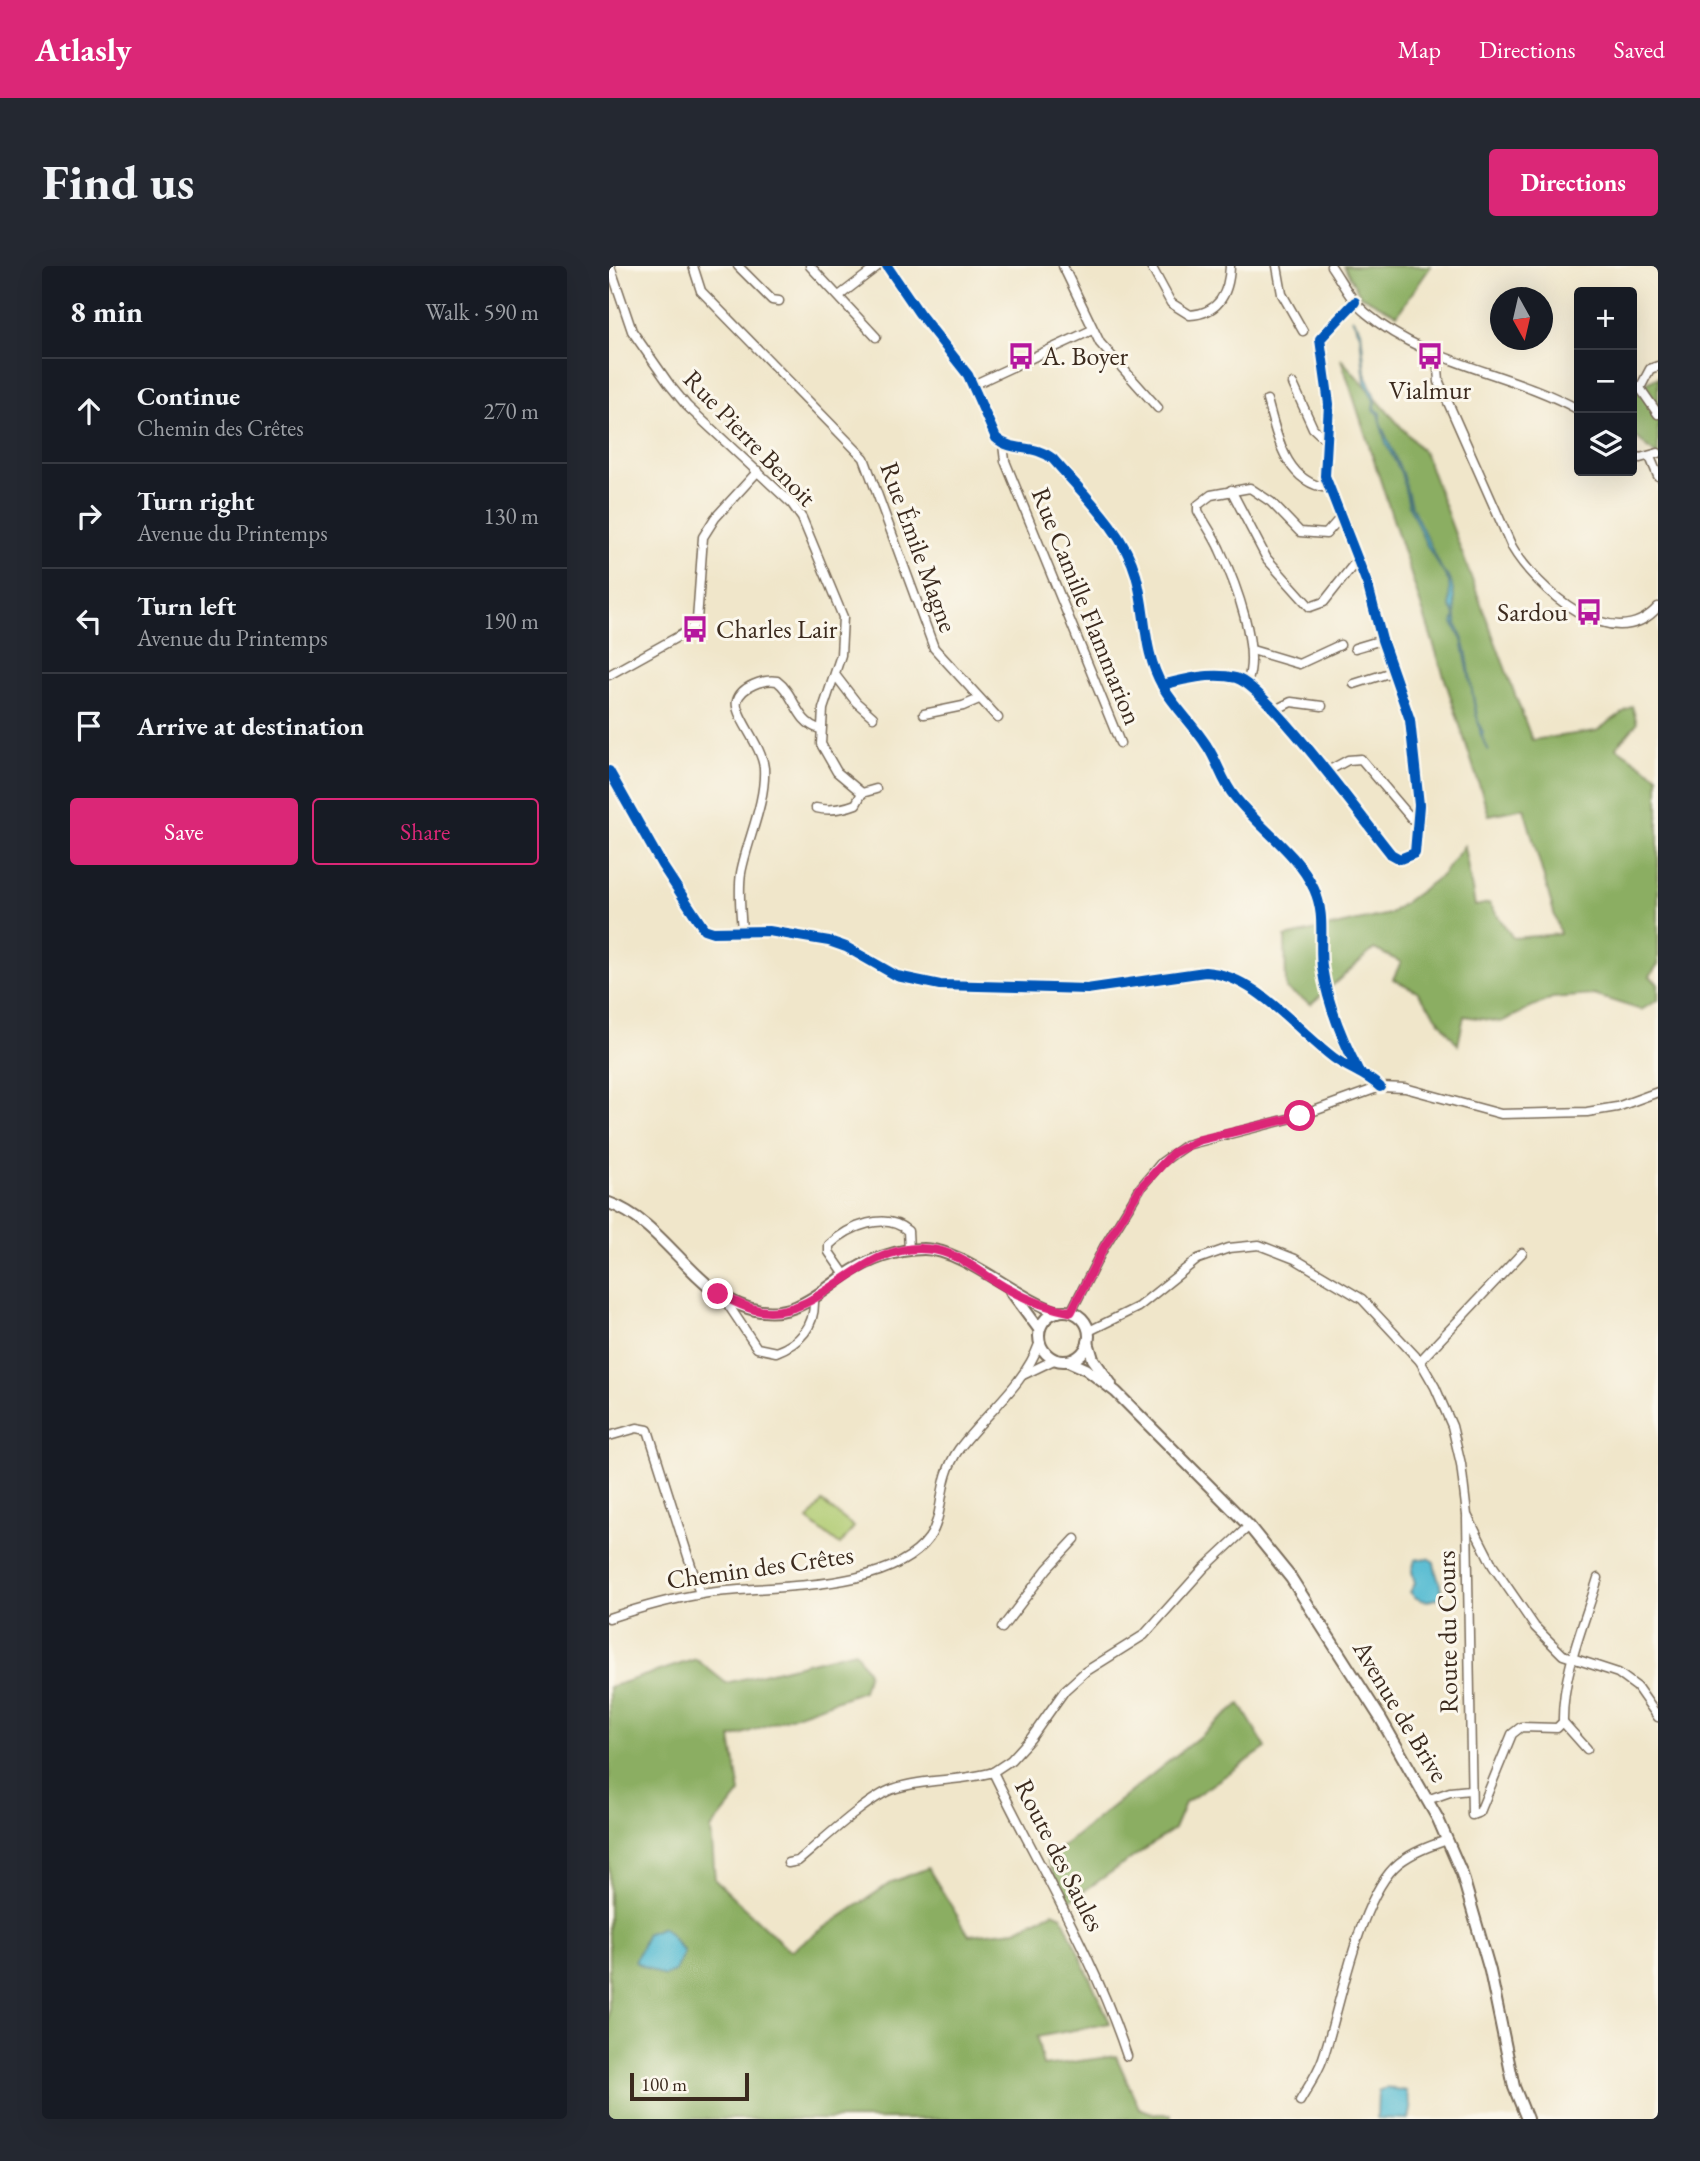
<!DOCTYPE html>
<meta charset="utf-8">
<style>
body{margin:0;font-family:"EB Garamond",serif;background:#242831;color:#f1f3f6}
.controls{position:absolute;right:21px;top:21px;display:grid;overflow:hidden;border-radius:7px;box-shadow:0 7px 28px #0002}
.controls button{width:63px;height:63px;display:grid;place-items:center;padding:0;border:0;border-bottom:2px solid #363941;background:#171b24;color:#f1f3f6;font:35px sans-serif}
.compass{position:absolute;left:881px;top:21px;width:63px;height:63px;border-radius:50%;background:#171b24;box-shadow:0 7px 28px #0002;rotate:172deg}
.scale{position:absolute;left:21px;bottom:18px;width:119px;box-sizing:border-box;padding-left:7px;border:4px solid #3b2a1e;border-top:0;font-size:19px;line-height:24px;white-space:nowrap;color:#3b2a1e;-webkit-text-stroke:5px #fbf7ec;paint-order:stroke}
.stop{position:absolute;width:21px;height:21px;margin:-16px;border:5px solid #db2777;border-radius:50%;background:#fff}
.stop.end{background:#db2777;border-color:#fff;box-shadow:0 2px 7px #0008}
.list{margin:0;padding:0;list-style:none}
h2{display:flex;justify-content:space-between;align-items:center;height:91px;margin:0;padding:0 28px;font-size:30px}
h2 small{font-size:23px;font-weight:400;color:#9ea1a6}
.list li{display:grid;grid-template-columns:46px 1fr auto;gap:21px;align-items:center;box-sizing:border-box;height:105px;padding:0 28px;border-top:2px solid #363941}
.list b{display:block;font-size:26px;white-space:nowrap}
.list p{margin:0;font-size:23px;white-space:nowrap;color:#9ea1a6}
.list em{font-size:23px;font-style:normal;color:#9ea1a6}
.actions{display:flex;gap:14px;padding:21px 28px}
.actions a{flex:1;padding:16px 0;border:2px solid #db2777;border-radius:7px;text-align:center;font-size:24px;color:#db2777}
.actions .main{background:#db2777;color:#fff}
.icon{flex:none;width:38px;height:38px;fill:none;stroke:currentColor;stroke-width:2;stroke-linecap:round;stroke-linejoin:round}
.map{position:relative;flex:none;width:1049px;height:1853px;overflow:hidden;border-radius:7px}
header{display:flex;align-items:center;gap:42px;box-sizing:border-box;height:98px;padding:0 35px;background:#db2777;color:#fff}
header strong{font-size:33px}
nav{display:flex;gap:38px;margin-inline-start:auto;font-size:24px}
.intro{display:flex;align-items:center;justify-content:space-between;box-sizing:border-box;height:168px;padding:0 42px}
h1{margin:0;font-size:49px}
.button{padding:18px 32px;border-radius:7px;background:#db2777;color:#fff;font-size:24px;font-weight:700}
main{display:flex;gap:42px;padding:0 42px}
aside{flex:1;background:#171b24;border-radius:7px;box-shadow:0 7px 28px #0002}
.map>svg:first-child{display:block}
.green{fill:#afca70;stroke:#757a47;stroke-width:2}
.forest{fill:#8bae62;stroke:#636c40;stroke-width:2}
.water{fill:#54bbd2;stroke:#487278;stroke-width:2}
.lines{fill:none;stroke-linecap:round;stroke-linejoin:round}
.street-casing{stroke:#7a6c5a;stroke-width:11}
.secondary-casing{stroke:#7a6c5a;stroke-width:14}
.street{stroke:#fff;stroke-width:8}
.secondary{stroke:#fff;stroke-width:10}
.cycleway-casing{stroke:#fbf7ec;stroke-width:15}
.cycleway{stroke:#0057b8;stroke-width:10}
.route{stroke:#db2777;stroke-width:9}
.labels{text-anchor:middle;stroke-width:6;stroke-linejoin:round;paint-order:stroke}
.poi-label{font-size:26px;fill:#3b2a1e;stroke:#fbf7ec;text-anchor:start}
.street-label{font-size:26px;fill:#3b2a1e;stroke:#fbf7ec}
</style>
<header>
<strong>Atlasly</strong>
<nav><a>Map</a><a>Directions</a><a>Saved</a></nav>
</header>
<div class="intro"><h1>Find us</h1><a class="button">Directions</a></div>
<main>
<aside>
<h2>8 min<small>Walk · 590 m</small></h2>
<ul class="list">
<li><svg class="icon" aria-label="ahead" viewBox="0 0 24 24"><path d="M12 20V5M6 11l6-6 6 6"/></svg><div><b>Continue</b><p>Chemin des Crêtes</p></div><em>270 m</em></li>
<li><svg class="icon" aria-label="right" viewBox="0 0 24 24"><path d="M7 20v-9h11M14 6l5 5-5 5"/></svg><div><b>Turn right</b><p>Avenue du Printemps</p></div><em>130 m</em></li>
<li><svg class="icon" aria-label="left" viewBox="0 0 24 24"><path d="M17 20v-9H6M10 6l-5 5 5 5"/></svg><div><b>Turn left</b><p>Avenue du Printemps</p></div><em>190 m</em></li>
<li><svg class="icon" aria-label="arrive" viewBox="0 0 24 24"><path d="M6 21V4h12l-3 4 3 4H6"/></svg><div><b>Arrive at destination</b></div></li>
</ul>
<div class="actions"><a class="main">Save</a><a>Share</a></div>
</aside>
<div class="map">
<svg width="1049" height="1853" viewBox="0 0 1049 1853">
<rect width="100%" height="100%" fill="#fbf7ec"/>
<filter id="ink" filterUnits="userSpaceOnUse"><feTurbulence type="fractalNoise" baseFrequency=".0143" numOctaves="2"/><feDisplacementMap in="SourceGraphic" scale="14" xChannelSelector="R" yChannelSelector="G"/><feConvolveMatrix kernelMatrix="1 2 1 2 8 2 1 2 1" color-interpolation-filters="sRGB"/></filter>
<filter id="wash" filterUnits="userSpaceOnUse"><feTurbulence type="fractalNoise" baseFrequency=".00686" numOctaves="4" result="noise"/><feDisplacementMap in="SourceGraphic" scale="28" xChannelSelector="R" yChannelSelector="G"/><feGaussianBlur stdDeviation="1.57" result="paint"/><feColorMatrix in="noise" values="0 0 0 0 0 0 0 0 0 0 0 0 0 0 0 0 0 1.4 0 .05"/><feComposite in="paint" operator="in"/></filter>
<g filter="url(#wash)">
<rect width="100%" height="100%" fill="#f0e6ca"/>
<!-- green -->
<path class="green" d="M213,1236l32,25 -14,18 -32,-25z"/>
<!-- forest -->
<g class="forest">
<path d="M735,0h87l-34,49 -37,-20z"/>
<path d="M732,93l84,95 107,286 64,-9 36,-25 5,17 -21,24 42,29v188l-8,12 8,8v16l-17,10 -47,-15 -42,3 -51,24 -37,-6 -6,29 -41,-54 -24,-12 8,-17 -27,-13 -63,55 -25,-15 -1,-52 104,-23 53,-39 22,-29 11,60 14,-3 24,35 47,-4 -36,-126 -35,7z"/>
<path d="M1049,111v80l-26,-24v-41z"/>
<path d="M246,1385l13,21 -5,19 -132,47 9,55 -29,36 4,51 75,71 102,-69 36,-14 41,67 47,-5 37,-18 9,4 48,107 -73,14 6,29 73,-10 23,52 16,6h16v5h-562v-432l87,-28 30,24z"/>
<path d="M631,1438l26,44 -81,55 -11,26 -109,75 -18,-45z"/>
</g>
<!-- water -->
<g class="water">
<path d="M743,52l9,12 4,43 11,27 -1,8 5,5v9l22,51 9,32 32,67c3,3 7,6 8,10 2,4 6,39 5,42 19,32 11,81 27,108l-1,5 7,14 -8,-15 -19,-96 -9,-17 2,-8 -5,-9 -1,-24 -23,-38 -17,-38 -8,-33 -15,-29 -8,-30 -5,-5 1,-8 -9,-19 -5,-48z"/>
<path d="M819,1292l6,4c1,13 9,22 7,35 -11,5 -23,6 -31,-5l5,-8 -3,-13 3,-11z"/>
<path d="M54,1661l21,25 -9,20 -12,4 -28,-14 12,-29z"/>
<path d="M777,1822l20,3 5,18 -2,10 -32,-1 1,-26z"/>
</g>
</g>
<g filter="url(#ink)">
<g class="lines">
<defs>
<g id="street">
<path d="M1,0l22,65 37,53 18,22 105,98 10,14 41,99 -2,38 -18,54 -2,35 16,28 25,21 -6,11c-13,5 -27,7 -40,4"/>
<path d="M84,0l8,25 163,167 70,190 64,70"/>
<path d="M129,0l34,34 7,1"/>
<path d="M201,0l66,71"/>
<path d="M278,0l32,47 49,62 28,63c17,15 37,5 57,21 29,34 71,72 83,116 11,38 6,76 27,112 13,22 31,38 44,59 11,16 15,36 28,51 25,32 61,54 79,92 12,26 5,51 8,78 5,35 21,74 37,105"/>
<path d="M454,0l37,77 58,65"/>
<path d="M542,0l20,37 19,12c29,-2 39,-22 40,-49"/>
<path d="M668,0l5,28 21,37"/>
<path d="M722,0c11,16 20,35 35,47 61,52 146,59 213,97"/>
<path d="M230,30l39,-30"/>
<path d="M828,86l2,30 73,165c24,41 101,111 146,60"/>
<path d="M1049,100l-8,3 -10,19 18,26"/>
<path d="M684,118l20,44 13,12"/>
<path d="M364,119l119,-55"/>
<path d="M658,134c10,35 18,83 61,88"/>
<path d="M394,178l2,17 115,282"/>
<path d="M1023,188l8,4 18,-5"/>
<path d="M1041,191l8,19"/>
<path d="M622,224l36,69 43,48 14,-5 34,-43"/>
<path d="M746,382l27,-8"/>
<path d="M643,384l47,14 41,-19"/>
<path d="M0,409l81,-45 7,-10 6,-83 12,-19 43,-47"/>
<path d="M227,410l20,26 17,15"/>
<path d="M638,417c14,-34 -12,-101 -27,-133 -6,-14 -15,-26 -22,-39v-6l13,-10 39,-7 21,14 29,30 26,2 14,-16"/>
<path d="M745,418l38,-12"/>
<path d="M553,419c23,-6 50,-13 74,-7 31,9 128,143 155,176l9,5 15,-6 4,-48 -9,-85 -28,-80 -14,-54 -43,-110 4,-72 -9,-65 35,-37"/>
<path d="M666,444l16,-8 31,4"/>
<path d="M315,448l39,-8 16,-7"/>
<path d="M0,505l53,94 42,64 9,3 56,-1 60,10 17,6 51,29 43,9 147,4 118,-17c51,3 90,57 129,86 15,11 33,16 46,29"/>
<path d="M717,506l22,-12 13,-1 57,67"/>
<path d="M253,527l14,-4"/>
<path d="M133,666c-1,-19 -4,-40 -1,-59 6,-33 25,-70 23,-105 -2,-23 -31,-54 -27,-67 4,-15 27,-22 40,-20 19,14 19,42 43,48"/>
<path d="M236,1009l-16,-23v-7c20,-19 57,-34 79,-14l1,19"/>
<path d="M121,1033l-1,7 28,42 19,4c24,-9 39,-25 38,-52"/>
<path d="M462,1046l33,-65 37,-60 20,-24 25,-18 114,-29 80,-29 25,1 96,26 86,-2 30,-5 41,-15"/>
<path d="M480,1065l49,-24 60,-48 31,-11 30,-3 36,14 67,40 58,62 15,26 17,39 9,38 6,51 26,51 42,61 28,28 55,18 19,14 21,30"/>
<path d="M811,1095l102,-108"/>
<path d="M414,1109l31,-15"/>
<path d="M0,1170l28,-8 11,2 52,164"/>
<path d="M858,1252l5,297 8,-3 32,-78 9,-7 36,1 6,-6c-1,-48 21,-98 35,-144"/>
<path d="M0,1352c30,-10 61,-19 93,-24 60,-10 187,0 227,-56 17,-25 7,-57 30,-89 25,-34 66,-65 80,-105"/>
<path d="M393,1362l45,-59 28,-30"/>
<path d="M954,1456l24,27"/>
<path d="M818,1534l23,-8 20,-2"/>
<path d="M179,1597l10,-2c23,-19 69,-63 95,-72 32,-11 67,-7 100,-17"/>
<path d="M518,1790c-33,-100 -88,-189 -134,-284l18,-12 20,-22 34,-48 20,-18 59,-37 60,-67 45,-42"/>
<path d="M691,1835c8,-14 18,-28 23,-43 17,-49 36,-163 76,-195 14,-11 31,-17 48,-23"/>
</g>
<g id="secondary">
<path d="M0,937c56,20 82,87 139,105 41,13 67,-11 96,-32 23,-16 53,-27 80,-27 39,0 93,50 134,63"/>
<path d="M402,1025l28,38"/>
<circle cx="455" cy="1070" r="25"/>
<path d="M479,1076l5,17 18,25"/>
<path d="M459,1095l18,8 30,23 133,134 42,52 90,141 57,100 24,55 28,97 24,116 13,32"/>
</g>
</defs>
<!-- street casing -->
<use href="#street" class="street-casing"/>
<!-- secondary casing -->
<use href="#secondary" class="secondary-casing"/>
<!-- street -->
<use href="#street" class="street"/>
<!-- secondary -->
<use href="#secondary" class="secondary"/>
<defs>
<g id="cycleway">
<path d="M278,0l32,47 49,62 28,63c17,15 37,5 57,21 29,34 71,72 83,116 11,38 6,76 27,112 13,22 31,38 44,59 11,16 15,36 28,51 25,32 61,54 79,92 12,26 5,51 8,78 5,35 21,74 37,105"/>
<path d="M553,419c23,-6 50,-13 74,-7 31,9 128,143 155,176l9,5 15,-6 4,-48 -9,-85 -28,-80 -14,-54 -43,-110 4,-72 -9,-65 35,-37"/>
<path d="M0,505l53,94 42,64 9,3 56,-1 60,10 17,6 51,29 43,9 147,4 118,-17c51,3 90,57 129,86 15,11 33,16 46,29"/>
</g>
</defs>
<!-- cycleway casing -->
<use href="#cycleway" class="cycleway-casing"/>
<!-- cycleway -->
<use href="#cycleway" class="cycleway"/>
</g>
</g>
<g class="lines" filter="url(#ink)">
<!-- route -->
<path class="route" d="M109,1028c15,6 28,15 44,17 62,7 98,-69 166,-62 30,2 54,26 80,40 20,11 41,19 63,23l33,-65 37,-60 32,-34 26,-13 101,-24"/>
</g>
<!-- icons -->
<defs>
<symbol id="bus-bare" viewBox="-9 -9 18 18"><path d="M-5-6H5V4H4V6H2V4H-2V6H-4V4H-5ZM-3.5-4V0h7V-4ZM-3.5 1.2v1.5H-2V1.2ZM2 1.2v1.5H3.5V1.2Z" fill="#b5179e" stroke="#fbf7ec" stroke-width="2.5" paint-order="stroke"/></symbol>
</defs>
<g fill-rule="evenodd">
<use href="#bus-bare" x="393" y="71" width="38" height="38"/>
<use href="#bus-bare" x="802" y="71" width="38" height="38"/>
<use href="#bus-bare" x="961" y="327" width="38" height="38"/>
<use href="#bus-bare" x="67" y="344" width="38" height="38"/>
</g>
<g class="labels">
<!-- poi labels -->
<g class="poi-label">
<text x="433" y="99">A. Boyer</text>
<text x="821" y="133" text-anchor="middle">Vialmur</text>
<text x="959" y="355" text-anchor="end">Sardou</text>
<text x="107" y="372">Charles Lair</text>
</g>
<!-- street labels -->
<g class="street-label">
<text transform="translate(141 172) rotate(46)" y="9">Rue Pierre Benoit</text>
<text transform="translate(310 281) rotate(70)" y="9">Rue Émile Magne</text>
<text transform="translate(478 340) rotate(68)" y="9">Rue Camille Flammarion</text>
<text transform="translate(151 1301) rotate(-8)" y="9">Chemin des Crêtes</text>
<text transform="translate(838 1366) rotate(-91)" y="9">Route du Cours</text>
<text transform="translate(792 1445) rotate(59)" y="9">Avenue de Brive</text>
<text transform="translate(451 1589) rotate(63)" y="9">Route des Saules</text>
</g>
</g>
</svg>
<div class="controls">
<button>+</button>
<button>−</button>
<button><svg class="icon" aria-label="layers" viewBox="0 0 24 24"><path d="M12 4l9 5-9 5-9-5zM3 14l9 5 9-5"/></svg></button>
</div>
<svg class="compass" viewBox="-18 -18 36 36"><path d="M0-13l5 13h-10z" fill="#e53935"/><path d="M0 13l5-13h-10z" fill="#9ea1a6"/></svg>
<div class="scale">100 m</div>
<div class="stop" style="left:691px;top:850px"></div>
<div class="stop end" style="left:109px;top:1028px"></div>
</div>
</main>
